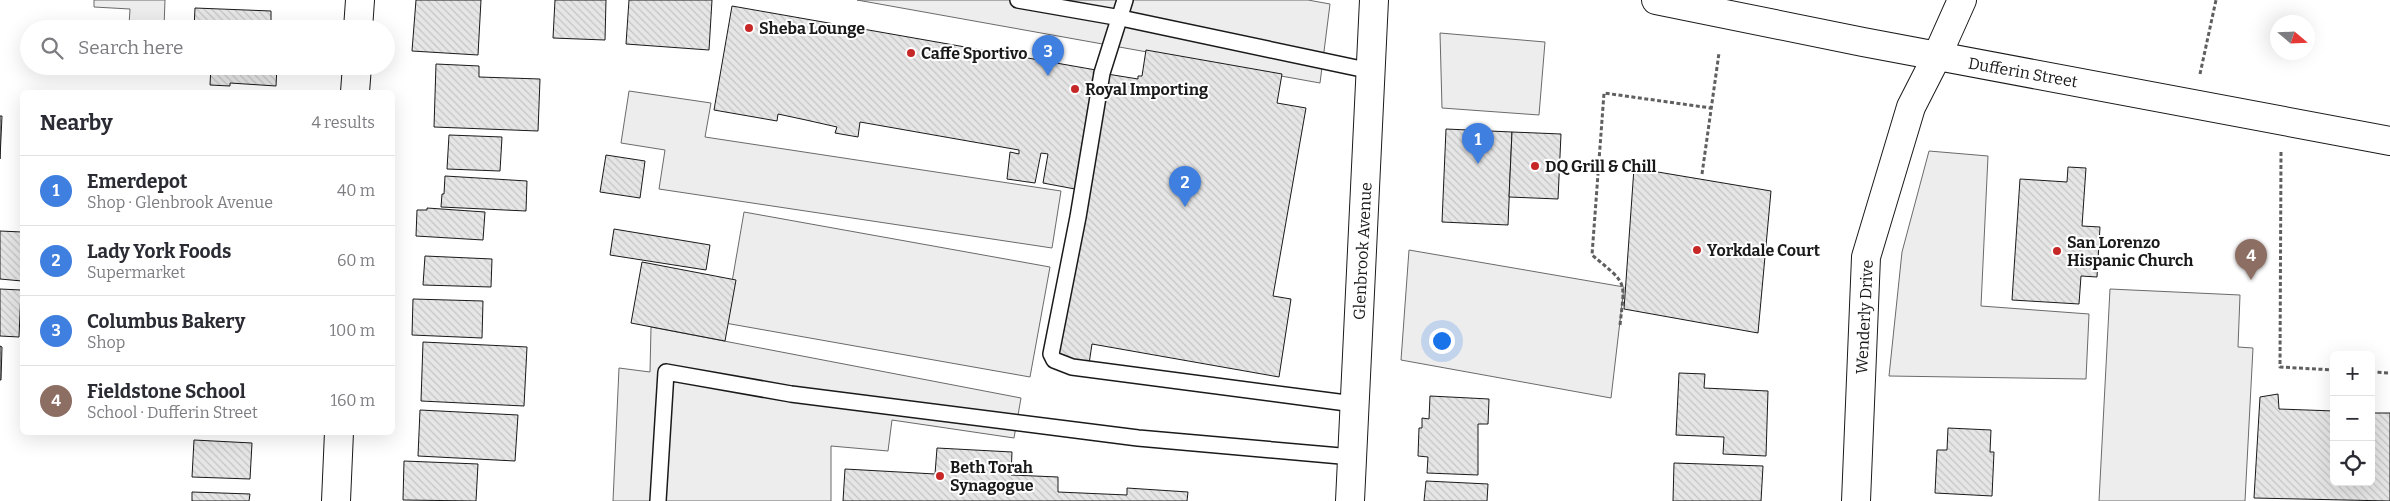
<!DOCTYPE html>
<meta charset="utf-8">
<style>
body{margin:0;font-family:Bitter,serif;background:#f7f7f7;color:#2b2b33}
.controls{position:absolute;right:15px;bottom:15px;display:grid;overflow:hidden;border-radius:8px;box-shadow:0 5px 20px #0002}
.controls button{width:45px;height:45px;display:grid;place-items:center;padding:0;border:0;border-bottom:1px solid #e1e1e2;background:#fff;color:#2b2b33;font:25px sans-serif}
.compass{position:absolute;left:2270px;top:15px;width:45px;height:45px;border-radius:50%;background:#fff;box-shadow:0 5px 20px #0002;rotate:109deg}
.you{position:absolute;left:1441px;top:340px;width:18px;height:18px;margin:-12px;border:4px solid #fff;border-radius:50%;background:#1a73e8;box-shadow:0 0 0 8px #1a73e833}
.badge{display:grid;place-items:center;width:32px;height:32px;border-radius:50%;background:#111827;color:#fff;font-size:16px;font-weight:700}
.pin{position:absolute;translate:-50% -41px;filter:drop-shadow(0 1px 2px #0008)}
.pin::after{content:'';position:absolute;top:26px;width:18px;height:15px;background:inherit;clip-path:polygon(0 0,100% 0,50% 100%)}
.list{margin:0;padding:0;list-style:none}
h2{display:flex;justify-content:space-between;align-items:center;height:65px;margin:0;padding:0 20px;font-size:21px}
h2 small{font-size:16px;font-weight:400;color:#7c7c81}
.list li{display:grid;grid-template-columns:32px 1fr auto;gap:15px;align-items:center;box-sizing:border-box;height:70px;padding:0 20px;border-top:1px solid #e1e1e2}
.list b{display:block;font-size:19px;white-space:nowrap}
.list p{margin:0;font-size:16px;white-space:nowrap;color:#7c7c81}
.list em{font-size:16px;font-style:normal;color:#7c7c81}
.icon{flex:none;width:28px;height:28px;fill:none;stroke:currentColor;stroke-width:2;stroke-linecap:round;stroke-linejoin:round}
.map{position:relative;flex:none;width:2390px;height:501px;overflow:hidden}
.search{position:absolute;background:#fff;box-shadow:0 5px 20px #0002;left:20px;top:20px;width:375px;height:55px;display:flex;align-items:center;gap:12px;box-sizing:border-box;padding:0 18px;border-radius:28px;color:#7c7c81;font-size:19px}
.panel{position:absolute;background:#fff;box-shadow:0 5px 20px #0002;left:20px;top:90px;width:375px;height:345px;border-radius:8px}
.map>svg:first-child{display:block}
.parking{fill:#ededed;stroke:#6a6a6a}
.building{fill:url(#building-back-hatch);stroke:#1a1a1a}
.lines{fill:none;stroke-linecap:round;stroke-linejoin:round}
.lane-casing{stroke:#1a1a1a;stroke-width:18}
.street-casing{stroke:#1a1a1a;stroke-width:30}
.secondary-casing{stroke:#1a1a1a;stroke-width:30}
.path{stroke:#5f5f5f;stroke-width:3;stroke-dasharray:4 2.5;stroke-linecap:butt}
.lane{stroke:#fff;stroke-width:15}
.street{stroke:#fff;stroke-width:28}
.secondary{stroke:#fff;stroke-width:28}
.poi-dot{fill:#c62828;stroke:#fff;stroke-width:2}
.labels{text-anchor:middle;stroke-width:4;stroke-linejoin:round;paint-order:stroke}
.poi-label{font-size:16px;font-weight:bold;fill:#1a1a1a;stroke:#fff;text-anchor:start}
.street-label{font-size:16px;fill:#1a1a1a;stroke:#fff}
</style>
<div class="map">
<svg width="2390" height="501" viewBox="0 0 2390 501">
<defs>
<pattern id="building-back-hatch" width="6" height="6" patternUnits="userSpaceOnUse" patternTransform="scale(1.25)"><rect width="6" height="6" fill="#e6e6e6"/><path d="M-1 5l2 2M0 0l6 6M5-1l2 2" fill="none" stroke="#c5c5c5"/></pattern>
</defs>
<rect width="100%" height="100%" fill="#fff"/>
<!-- parking -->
<g class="parking">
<path d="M94,0h71l-1,27 -35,-2 1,-16 -36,-2z"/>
<path d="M857,0h451l22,4 -10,79z"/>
<path d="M1440,33l105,9 -6,73 -97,-7z"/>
<path d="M629,91l82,12 -6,34 356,54 -9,57 -393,-59 6,-39 -44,-7z"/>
<path d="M1929,151l59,5 -7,150 108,8 -3,65 -197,-3 13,-124z"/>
<path d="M744,212l306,55 -20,110 -305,-54z"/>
<path d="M1409,250l215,37 -13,111 -210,-38z"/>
<path d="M2110,289l130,6 -2,52 15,1 -8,153h-146z"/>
<path d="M651,327l370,71 -7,40 -122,-18 -4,31 -57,-5v55h-218l6,-133 31,4z"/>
</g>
<!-- building -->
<g class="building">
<path d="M416,0h65l-3,55 -66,-4z"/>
<path d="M555,0h51l-1,40 -52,-2z"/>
<path d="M629,0h83l-3,50 -83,-6z"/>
<path d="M732,6l364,64 -21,119 -32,-6 5,-29 -7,-1 -6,30 -28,-4 3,-27 9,2v-4l-159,-28 -2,15 -23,-4 2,-6 -31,-7 -28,-6 -1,7 -63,-11z"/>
<path d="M195,8l76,3v18h-77z"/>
<path d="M1146,50l136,24 -5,29 29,5 -33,188 18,3 -12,78 -187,-33 -3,20 -34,-7 52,-283 31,5v-3h4z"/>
<path d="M436,64l43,2v11l61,2 -2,52 -104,-4z"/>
<path d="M211,66h66l-1,20 -46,-3v3l-20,-1z"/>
<path d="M0,116h2l-2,43z"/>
<path d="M1446,129l66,3 -4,93 -66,-3z"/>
<path d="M1512,132l49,2 -3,65 -49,-2z"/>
<path d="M449,135l53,2 -2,34 -53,-2z"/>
<path d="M606,155l39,6 -5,37 -40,-6z"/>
<path d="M2068,167l18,1 -4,58 18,1 -3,50 -16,-1 -2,28 -67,-4 8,-121 47,3z"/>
<path d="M1634,168l137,23 -13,142 -134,-24z"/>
<path d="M445,176l82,5 -1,30 -85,-4 1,-13h2z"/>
<path d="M427,208l58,4 -2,28 -67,-4 1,-26h10z"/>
<path d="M614,229l96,16 -4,25 -96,-15z"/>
<path d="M0,231l22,1v49l-22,-2z"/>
<path d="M425,256l67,3 -1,28 -68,-2z"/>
<path d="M642,262l94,18 -11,61 -94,-18z"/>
<path d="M0,289l21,1 -2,47 -19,-1z"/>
<path d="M413,299l70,2 -1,37 -70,-3z"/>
<path d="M423,342l104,5 -3,59 -103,-5z"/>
<path d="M0,346l2,1 -1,33h-1z"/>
<path d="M1679,373l26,1 -1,14 64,3 -2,65 -43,-2 1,-17 -48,-2z"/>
<path d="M2278,394l1,15 55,2v71h37v-69h19v88l-136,-3 6,-101z"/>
<path d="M1430,396l59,3 -1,25h-10v51l-51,-2 1,-16 -10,-1 1,-28h3v-10l7,1z"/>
<path d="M420,410l98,5 -3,46 -97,-5z"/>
<path d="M1948,428l43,2 -1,22h4l-2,44 -57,-3 2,-43h10z"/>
<path d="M194,440l58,3 -2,36 -58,-2z"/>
<path d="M937,448l75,4 -1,23 47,2v15l69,3v-7l61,4 -1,9h-344l2,-32 90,5z"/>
<path d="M404,461l74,3 -2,37 -73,-1z"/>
<path d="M1674,463l89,3 -2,35h-88z"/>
<path d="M1426,481l62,3 -1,17h-63z"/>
<path d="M192,492l58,2 -1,7h-57z"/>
</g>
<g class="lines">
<defs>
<g id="lane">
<path d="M1018,0l103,18 250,53"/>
<path d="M1125,0l-23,73 -24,144 -27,137 3,6 18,7 282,37"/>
<path d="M658,501l8,-129 125,22 347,44 214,19"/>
</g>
<g id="street">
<path d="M358,29l2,-29"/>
<path d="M355,92l2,-26"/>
<path d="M336,501l3,-69"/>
<path d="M1350,501l24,-501"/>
<path d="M1856,501l10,-244 45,-150 26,-51 25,-56"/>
</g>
<path id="secondary" d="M1656,0l207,42 527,99"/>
</defs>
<!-- lane casing -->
<use href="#lane" class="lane-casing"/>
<!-- street casing -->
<use href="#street" class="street-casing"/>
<!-- secondary casing -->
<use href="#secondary" class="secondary-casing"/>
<!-- path -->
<g class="path">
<path d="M2200,74l16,-74"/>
<path d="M2281,152l-1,215 54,3"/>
<path d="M1702,174l17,-121"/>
<path d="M1620,325c5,-46 8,-40 -28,-70l12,-162 107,15"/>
<path d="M2371,372l19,1"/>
</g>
<!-- lane -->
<use href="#lane" class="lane"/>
<!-- street -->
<use href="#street" class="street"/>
<!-- secondary -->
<use href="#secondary" class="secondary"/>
</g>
<!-- markers -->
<g class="poi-dot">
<circle cx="749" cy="28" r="5"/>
<circle cx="911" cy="53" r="5"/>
<circle cx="1075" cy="89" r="5"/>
<circle cx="1535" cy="166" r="5"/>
<circle cx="1697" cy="250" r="5"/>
<circle cx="2057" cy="251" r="5"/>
<circle cx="940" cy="476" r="5"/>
</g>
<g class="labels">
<!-- poi labels -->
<g class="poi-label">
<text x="759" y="34">Sheba Lounge</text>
<text x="921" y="59">Caffe Sportivo</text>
<text x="1085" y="95">Royal Importing</text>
<text x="1545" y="172">DQ Grill &amp; Chill</text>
<text x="2067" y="248">San Lorenzo<tspan x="2067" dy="18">Hispanic Church</tspan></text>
<text x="1707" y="256">Yorkdale Court</text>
<text x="950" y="473">Beth Torah<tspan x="950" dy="18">Synagogue</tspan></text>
</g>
<!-- street labels -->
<g class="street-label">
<text transform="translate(2023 72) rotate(10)" y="6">Dufferin Street</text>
<text transform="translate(1362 251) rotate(-87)" y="6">Glenbrook Avenue</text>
<text transform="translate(1864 317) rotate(-87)" y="6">Wenderly Drive</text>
</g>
</g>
</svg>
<div class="controls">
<button>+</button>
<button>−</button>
<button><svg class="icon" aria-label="locate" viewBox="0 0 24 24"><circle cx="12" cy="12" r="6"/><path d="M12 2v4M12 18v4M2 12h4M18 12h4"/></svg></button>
</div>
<svg class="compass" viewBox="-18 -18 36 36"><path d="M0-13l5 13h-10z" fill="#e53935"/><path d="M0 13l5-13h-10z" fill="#7c7c81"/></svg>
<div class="you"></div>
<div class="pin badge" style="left:1478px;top:164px;background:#3f7fe0">1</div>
<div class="pin badge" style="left:1185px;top:207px;background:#3f7fe0">2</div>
<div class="pin badge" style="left:1048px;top:76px;background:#3f7fe0">3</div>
<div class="pin badge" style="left:2251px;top:280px;background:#8d6e63">4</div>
<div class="search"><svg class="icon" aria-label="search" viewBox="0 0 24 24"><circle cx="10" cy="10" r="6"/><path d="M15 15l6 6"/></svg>Search here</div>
<section class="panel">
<h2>Nearby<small>4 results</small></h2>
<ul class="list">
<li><span class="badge" style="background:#3f7fe0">1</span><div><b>Emerdepot</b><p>Shop · Glenbrook Avenue</p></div><em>40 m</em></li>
<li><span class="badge" style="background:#3f7fe0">2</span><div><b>Lady York Foods</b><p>Supermarket</p></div><em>60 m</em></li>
<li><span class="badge" style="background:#3f7fe0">3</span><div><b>Columbus Bakery</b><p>Shop</p></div><em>100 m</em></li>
<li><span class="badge" style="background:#8d6e63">4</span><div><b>Fieldstone School</b><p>School · Dufferin Street</p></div><em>160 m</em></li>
</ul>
</section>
</div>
